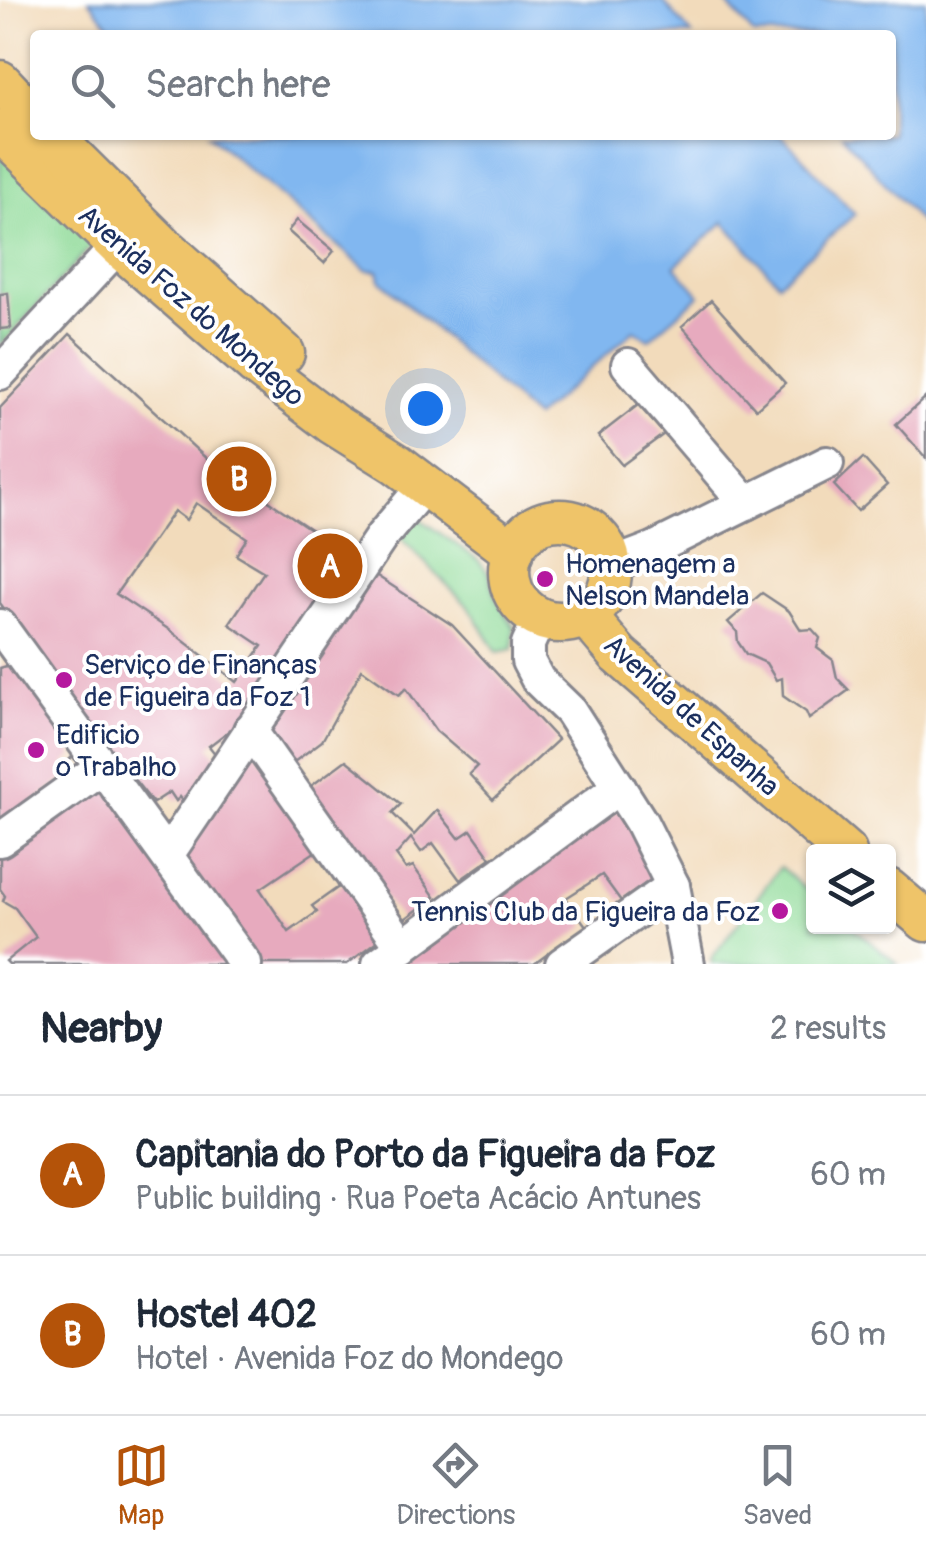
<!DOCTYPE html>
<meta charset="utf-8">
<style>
body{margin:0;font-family:Pangolin,sans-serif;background:#f2f2f3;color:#1f2937}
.controls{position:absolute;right:30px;bottom:30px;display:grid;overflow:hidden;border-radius:10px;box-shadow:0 2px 8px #0004}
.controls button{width:90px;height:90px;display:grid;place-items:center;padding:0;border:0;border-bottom:2px solid #e0e1e3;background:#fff;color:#1f2937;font:50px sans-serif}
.you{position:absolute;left:425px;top:408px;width:35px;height:35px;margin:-25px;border:8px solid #fff;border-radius:50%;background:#1a73e8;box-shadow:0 0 0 15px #1a73e833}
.badge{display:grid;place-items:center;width:65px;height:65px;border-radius:50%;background:#b45309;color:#fff;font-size:32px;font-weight:700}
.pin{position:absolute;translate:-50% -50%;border:5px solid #fff;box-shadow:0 2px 10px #0006}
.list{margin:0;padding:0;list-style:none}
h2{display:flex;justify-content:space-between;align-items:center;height:130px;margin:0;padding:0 40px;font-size:42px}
h2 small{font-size:32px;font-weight:400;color:#747a83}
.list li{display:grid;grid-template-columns:65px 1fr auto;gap:30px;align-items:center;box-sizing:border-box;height:160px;padding:0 40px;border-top:2px solid #e0e1e3}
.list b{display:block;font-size:38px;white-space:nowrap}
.list p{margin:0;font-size:32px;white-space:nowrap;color:#747a83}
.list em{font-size:32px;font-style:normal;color:#747a83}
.icon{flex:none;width:55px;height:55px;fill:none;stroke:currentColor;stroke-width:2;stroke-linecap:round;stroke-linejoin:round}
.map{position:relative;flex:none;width:926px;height:964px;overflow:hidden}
.search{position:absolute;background:#fff;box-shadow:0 2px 8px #0004;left:30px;right:30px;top:30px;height:110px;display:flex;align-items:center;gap:25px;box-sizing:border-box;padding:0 35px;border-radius:10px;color:#747a83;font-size:38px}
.sheet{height:450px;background:#fff}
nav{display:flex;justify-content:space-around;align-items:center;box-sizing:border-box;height:140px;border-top:2px solid #e0e1e3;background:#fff;font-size:28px;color:#747a83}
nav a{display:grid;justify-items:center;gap:5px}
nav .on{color:#b45309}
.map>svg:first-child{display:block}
.green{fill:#8eda97;stroke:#54847a;stroke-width:2.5}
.water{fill:#81b7f0;stroke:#4e73a7;stroke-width:2.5}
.building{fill:#e7aabe;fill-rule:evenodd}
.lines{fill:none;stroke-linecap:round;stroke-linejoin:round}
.minor-casing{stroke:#86858c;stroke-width:38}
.major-casing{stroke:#86858c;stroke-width:45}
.minor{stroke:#fff;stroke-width:32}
.major{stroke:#efc469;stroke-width:40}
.poi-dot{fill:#b5179e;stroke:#fff;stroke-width:4}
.labels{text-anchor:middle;stroke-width:8;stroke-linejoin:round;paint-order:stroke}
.street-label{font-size:28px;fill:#1b2f5e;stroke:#fff}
.poi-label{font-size:28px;fill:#1b2f5e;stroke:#fff;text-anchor:start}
</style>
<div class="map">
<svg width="926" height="964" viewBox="0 0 926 964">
<rect width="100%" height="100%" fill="#fff"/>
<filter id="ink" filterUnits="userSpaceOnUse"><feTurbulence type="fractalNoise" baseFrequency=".01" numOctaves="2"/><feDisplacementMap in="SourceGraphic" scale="20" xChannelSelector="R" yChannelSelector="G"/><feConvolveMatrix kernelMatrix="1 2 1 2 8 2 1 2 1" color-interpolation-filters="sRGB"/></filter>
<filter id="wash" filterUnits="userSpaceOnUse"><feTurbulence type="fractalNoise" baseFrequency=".0048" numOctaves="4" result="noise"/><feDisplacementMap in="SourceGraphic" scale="40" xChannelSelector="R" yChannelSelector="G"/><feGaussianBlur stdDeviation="2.25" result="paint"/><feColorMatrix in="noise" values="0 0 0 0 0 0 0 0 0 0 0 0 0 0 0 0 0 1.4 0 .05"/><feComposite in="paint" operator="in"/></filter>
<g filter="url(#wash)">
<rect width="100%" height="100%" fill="#f2dbbb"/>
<!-- green -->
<g class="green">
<path d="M0,146l96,95 -96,105z"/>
<path d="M415,519l6,1 56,39 12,14 7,25 18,29 -1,22 -16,3 -27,-44 -68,-69 -1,-4z"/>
<path d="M780,867l33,28 1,31 38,1 46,37h-186l-1,-5z"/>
</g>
<!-- water -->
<g class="water">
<path d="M89,0h573l30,35h-575z"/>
<path d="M724,0h202v229l-84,-94h49v-100h-137z"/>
<path d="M209,135h572l74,79 -77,69 -54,-61 -49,44 25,29 -51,44 -15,-9 -99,88 -155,-138 -2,-9 -12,-1z"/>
</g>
<g id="blocks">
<!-- building -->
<g class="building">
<path d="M297,220l37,31 -10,12 -36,-32z"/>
<path d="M8,293l3,35 -11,1v-35z"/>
<path d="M711,300l74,83 -29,26 -74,-83z"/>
<path d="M70,334l139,127 149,100 -93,142 -56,43 11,14 -21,16 9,12 -21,18 -7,-9 -4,4 -6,-9 -17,11 -75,-94 -78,-106v-195zM196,503l51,35 -11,17 28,17 -35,52 33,22 -25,36 -66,-51 -55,-37 58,-83 12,9z"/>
<path d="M926,397v61l-30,-34z"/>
<path d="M638,405l26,29 -42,31 -24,-29z"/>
<path d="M863,458l24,27 -29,26 -24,-26z"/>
<path d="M371,572l81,53 106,115 -65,60 -24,-26 8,-8 -41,-35 -30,-43 -7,7 -37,-26 -40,72 -32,24 -23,-31z"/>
<path d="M762,593l27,18 12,19 11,-1 8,9 -3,10 16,12 4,18 12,12 -40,29 -3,-7 -23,-16 -1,-18 -6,2 -10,-17 -20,-9 -8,-12 -1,-10 -9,-10z"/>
<path d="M13,664l59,80v13l-7,7 3,11 -68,55v-162z"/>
<path d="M254,749l71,96 -65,44 29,43 28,-20 -5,-6 38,-27 40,53 -43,32h-89l-75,-106z"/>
<path d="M346,760l55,44 -9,9 22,22 23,-25 22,28 12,-8 20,28 -31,22 -27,-37 -12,9 -10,-14 -15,17 10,14 7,-3 22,31 -33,24 -95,-132z"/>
<path d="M100,778l132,186h-223l-3,-3 30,-24 -21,-29 -12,-7 2,-5 -5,-7v-38z"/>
<path d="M620,809l40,64 -39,28 -19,-26 -36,23 20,28 -52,38h-133z"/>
</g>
</g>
</g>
<g filter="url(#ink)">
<use href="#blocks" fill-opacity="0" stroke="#86858c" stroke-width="2.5"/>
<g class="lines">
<defs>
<g id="minor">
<path d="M628,365l118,138"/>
<path d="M0,373l118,-127"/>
<path d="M611,565l42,-16 174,-86"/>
<path d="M540,618l-12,26v17l10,19 32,31 71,111 32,64 15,78"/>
<path d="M0,626l245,338"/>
<path d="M250,730l153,217"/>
<path d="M0,840l102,-73"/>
<path d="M167,855l215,-319 43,-51"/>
<path d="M379,964l240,-177"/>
<path d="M562,964l111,-78"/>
</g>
<g id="major">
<path d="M0,81l35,37"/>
<path d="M0,130l118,116 136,118 79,60 64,40 116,88"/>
<path d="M51,135l112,111 121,107"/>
<circle cx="560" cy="571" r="51"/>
<path d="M586,616l33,39 227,197"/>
<path d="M888,889l38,32"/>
</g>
</defs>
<!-- minor casing -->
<use href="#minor" class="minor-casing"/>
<!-- major casing -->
<use href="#major" class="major-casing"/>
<!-- minor -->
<use href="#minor" class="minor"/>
<!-- major -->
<use href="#major" class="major"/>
</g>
</g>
<!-- markers -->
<g class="poi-dot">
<circle cx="545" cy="579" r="10"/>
<circle cx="64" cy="680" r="10"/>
<circle cx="36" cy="750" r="10"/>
<circle cx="780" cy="911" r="10"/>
</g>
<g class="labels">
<!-- street labels -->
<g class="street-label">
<text transform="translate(192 305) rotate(41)" y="10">Avenida Foz do Mondego</text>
<text transform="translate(692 715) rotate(42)" y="10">Avenida de Espanha</text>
</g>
<!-- poi labels -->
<g class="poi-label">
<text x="565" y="573">Homenagem a<tspan x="565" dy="32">Nelson Mandela</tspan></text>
<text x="84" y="674">Serviço de Finanças<tspan x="84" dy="32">de Figueira da Foz 1</tspan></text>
<text x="56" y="744">Edificio<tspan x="56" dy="32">o Trabalho</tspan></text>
<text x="760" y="921" text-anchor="end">Tennis Club da Figueira da Foz</text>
</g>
</g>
</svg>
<div class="controls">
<button><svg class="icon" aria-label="layers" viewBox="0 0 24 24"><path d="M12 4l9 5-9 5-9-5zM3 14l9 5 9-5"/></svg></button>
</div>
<div class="you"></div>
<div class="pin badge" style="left:330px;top:566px">A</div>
<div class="pin badge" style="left:239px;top:479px">B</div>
<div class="search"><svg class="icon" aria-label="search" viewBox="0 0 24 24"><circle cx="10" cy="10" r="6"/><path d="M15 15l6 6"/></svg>Search here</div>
</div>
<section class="sheet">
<h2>Nearby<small>2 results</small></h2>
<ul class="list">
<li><span class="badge">A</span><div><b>Capitania do Porto da Figueira da Foz</b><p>Public building · Rua Poeta Acácio Antunes</p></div><em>60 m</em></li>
<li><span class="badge">B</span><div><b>Hostel 402</b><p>Hotel · Avenida Foz do Mondego</p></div><em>60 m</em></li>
</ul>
</section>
<nav>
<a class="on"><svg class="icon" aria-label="map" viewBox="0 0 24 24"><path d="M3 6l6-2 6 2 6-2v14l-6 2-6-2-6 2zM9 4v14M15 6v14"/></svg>Map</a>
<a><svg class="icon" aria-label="directions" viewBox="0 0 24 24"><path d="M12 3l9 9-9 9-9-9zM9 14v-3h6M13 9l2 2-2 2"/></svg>Directions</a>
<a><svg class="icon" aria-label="saved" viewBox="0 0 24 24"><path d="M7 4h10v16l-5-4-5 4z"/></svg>Saved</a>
</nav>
